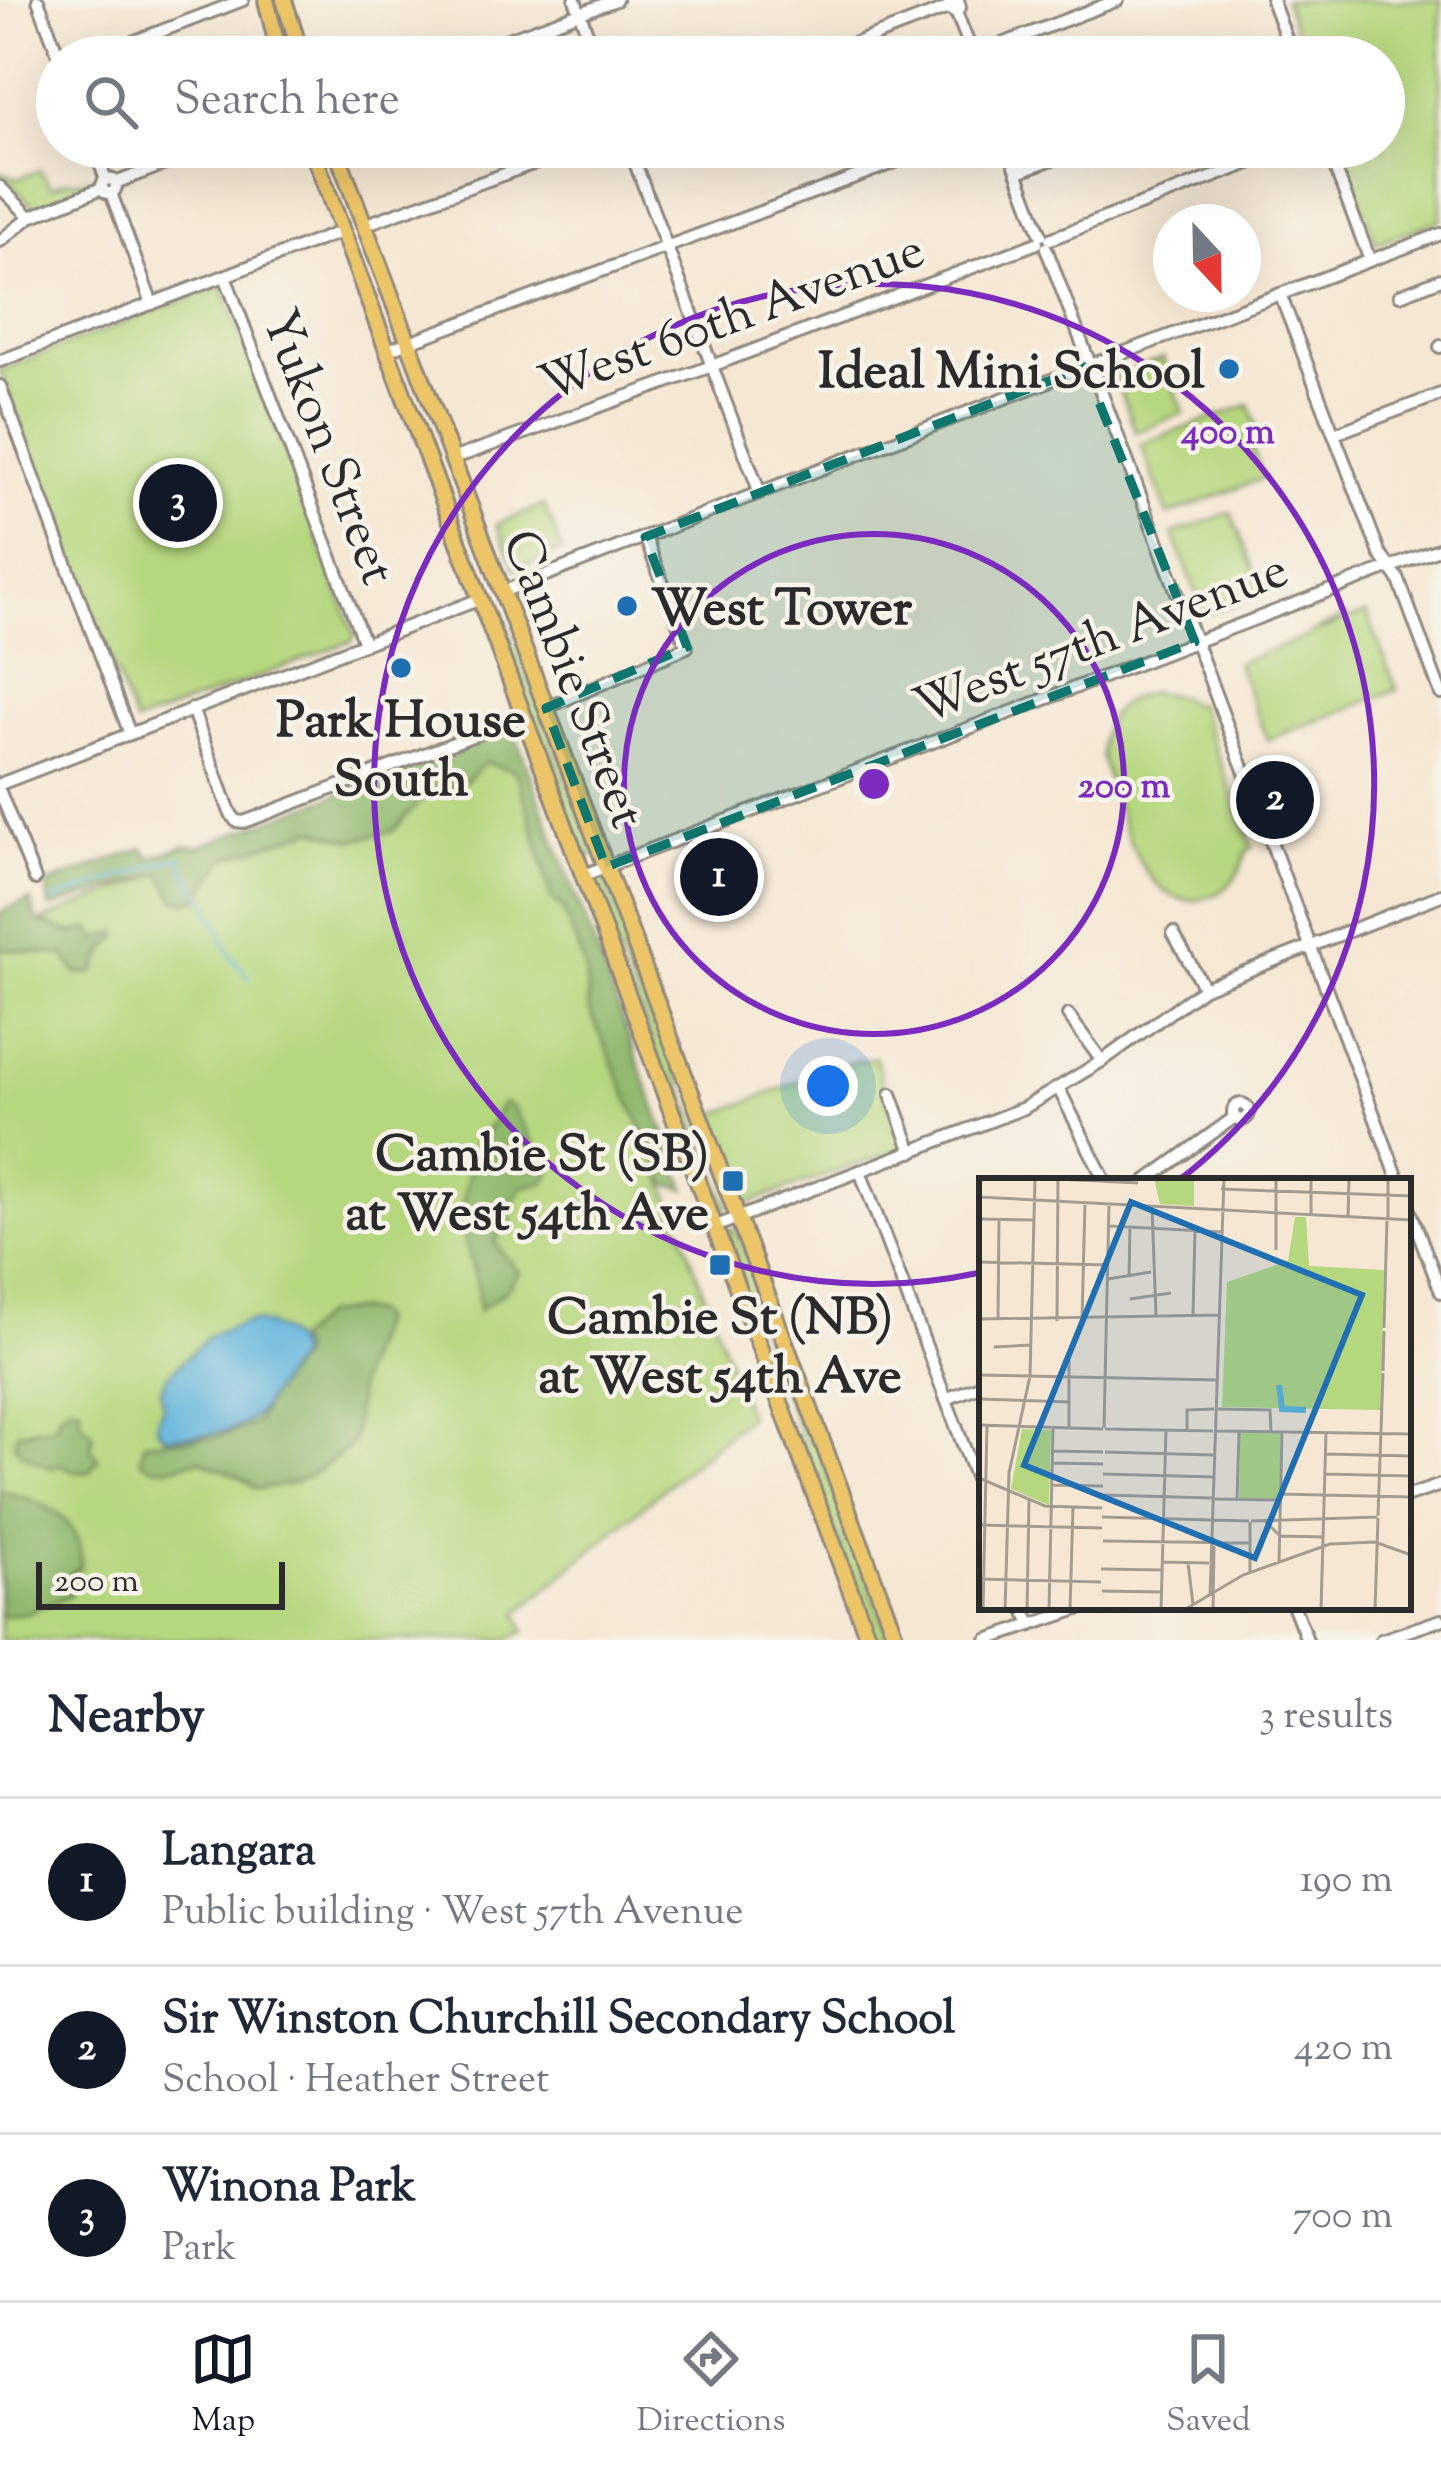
<!DOCTYPE html>
<meta charset="utf-8">
<style>
body{margin:0;font-family:"Sorts Mill Goudy",serif;background:#f2f2f3;color:#1f2937}
.compass{position:absolute;left:1153px;top:204px;width:108px;height:108px;border-radius:50%;background:#fff;box-shadow:0 12px 48px #0002;rotate:158deg}
.scale{position:absolute;left:36px;bottom:30px;width:249px;box-sizing:border-box;padding-left:12px;border:6px solid #2b2b2b;border-top:0;font-size:33px;line-height:42px;white-space:nowrap;color:#2b2b2b;-webkit-text-stroke:9px #f7f3e8;paint-order:stroke}
.you{position:absolute;left:828px;top:1086px;width:42px;height:42px;margin:-30px;border:9px solid #fff;border-radius:50%;background:#1a73e8;box-shadow:0 0 0 18px #1a73e833}
.badge{display:grid;place-items:center;width:78px;height:78px;border-radius:50%;background:#111827;color:#fff;font-size:39px;font-weight:700}
.pin{position:absolute;translate:-50% -50%;border:6px solid #fff;box-shadow:0 3px 12px #0006}
.list{margin:0;padding:0;list-style:none}
h2{display:flex;justify-content:space-between;align-items:center;height:156px;margin:0;padding:0 48px;font-size:51px}
h2 small{font-size:39px;font-weight:400;color:#747a83}
.list li{display:grid;grid-template-columns:78px 1fr auto;gap:36px;align-items:center;box-sizing:border-box;height:168px;padding:0 48px;border-top:3px solid #e0e1e3}
.list b{display:block;font-size:45px;white-space:nowrap}
.list p{margin:0;font-size:39px;white-space:nowrap;color:#747a83}
.list em{font-size:39px;font-style:normal;color:#747a83}
.icon{flex:none;width:66px;height:66px;fill:none;stroke:currentColor;stroke-width:2;stroke-linecap:round;stroke-linejoin:round}
.map{position:relative;flex:none;width:1441px;height:1640px;overflow:hidden}
.search{position:absolute;background:#fff;box-shadow:0 12px 48px #0002;left:36px;right:36px;top:36px;height:132px;display:flex;align-items:center;gap:30px;box-sizing:border-box;padding:0 42px;border-radius:66px;color:#747a83;font-size:45px}
.sheet{height:660px;background:#fff}
nav{display:flex;justify-content:space-around;align-items:center;box-sizing:border-box;height:168px;border-top:3px solid #e0e1e3;background:#fff;font-size:33px;color:#747a83}
nav a{display:grid;justify-items:center;gap:6px}
nav .on{color:#111827}
.map>svg:first-child{display:block}
.green{fill:#b5d77e;stroke:#708154;stroke-width:3}
.forest{fill:#90b86d;stroke:#5e724c;stroke-width:3}
.water{fill:#60b4dc;stroke:#467084;stroke-width:3}
.lines{fill:none;stroke-linecap:round;stroke-linejoin:round}
.stream{stroke:#60b4dc;stroke-width:3}
.minor-casing{stroke:#90897f;stroke-width:16}
.major-casing{stroke:#90897f;stroke-width:20}
.minor{stroke:#fff;stroke-width:10}
.major{stroke:#edc569;stroke-width:14}
.marked{fill:#0f766e;fill-opacity:0.2;stroke:#0f766e;stroke-width:9;stroke-dasharray:24 15;stroke-linejoin:round}
.ring{fill:none;stroke:#7b2cbf;stroke-width:6}
.poi-dot{fill:#1f6fb2;stroke:#f7f3e8;stroke-width:4.5}
.labels{text-anchor:middle;stroke-width:9;stroke-linejoin:round;paint-order:stroke}
.street-label{font-size:51px;fill:#2b2b2b;stroke:#f7f3e8}
.poi-label{font-size:51px;font-weight:bold;fill:#2b2b2b;stroke:#f7f3e8;text-anchor:end}
.inset-river{fill:none;stroke:#60b4dc;stroke-width:6}
.inset-road{fill:none;stroke:#a49c90;stroke-width:3}
.view{fill:#1f6fb2;fill-opacity:0.15;stroke:#1f6fb2;stroke-width:6}
.inset-edge{fill:none;stroke:#2b2b2b;stroke-width:6}
.centre{fill:#7b2cbf;stroke:#f7f3e8;stroke-width:6}
.ring-label{font-size:36px;text-anchor:middle;font-weight:bold;fill:#7b2cbf;stroke:#f7f3e8;stroke-width:9;stroke-linejoin:round;paint-order:stroke}
</style>
<div class="map">
<svg width="1441" height="1640" viewBox="0 0 1441 1640">
<rect width="100%" height="100%" fill="#f7f3e8"/>
<filter id="ink" filterUnits="userSpaceOnUse"><feTurbulence type="fractalNoise" baseFrequency=".00833" numOctaves="2"/><feDisplacementMap in="SourceGraphic" scale="24" xChannelSelector="R" yChannelSelector="G"/><feConvolveMatrix kernelMatrix="1 2 1 2 8 2 1 2 1" color-interpolation-filters="sRGB"/></filter>
<filter id="wash" filterUnits="userSpaceOnUse"><feTurbulence type="fractalNoise" baseFrequency=".004" numOctaves="4" result="noise"/><feDisplacementMap in="SourceGraphic" scale="48" xChannelSelector="R" yChannelSelector="G"/><feGaussianBlur stdDeviation="2.7" result="paint"/><feColorMatrix in="noise" values="0 0 0 0 0 0 0 0 0 0 0 0 0 0 0 0 0 1.4 0 .05"/><feComposite in="paint" operator="in"/></filter>
<g filter="url(#wash)">
<rect width="100%" height="100%" fill="#f5e7d3"/>
<!-- green -->
<g class="green">
<path d="M1284,0h157v220l-65,23 -37,-96h45v-90h-79z"/>
<path d="M40,170l11,17 15,-6 33,-2v4l-63,26 -25,-25 -11,-4v-8l17,7z"/>
<path d="M218,287l5,1 132,347 -3,6 -217,83 -135,-354z"/>
<path d="M1163,358l21,55 -48,19 -21,-55z"/>
<path d="M1249,405l8,23 -11,5 18,45 -96,37 -27,-71z"/>
<path d="M544,505l18,46 -47,18 -18,-45z"/>
<path d="M1231,512l32,81 -58,22 -32,-81z"/>
<path d="M500,605l96,250 -9,2 -97,-247z"/>
<path d="M1367,613l30,77 -130,50 -30,-77 64,-24 45,-24 -28,16z"/>
<path d="M1152,692l28,5 13,8 5,-2 55,145 -6,2c-6,23 -17,41 -41,48 -66,19 -88,-93 -104,-137 -6,-35 13,-63 50,-69z"/>
<path d="M505,738l243,678 -230,197 7,18 -18,9h-507v-703z"/>
<path d="M605,879l122,326 -3,9 -9,-5 -120,-319v-8z"/>
<path d="M875,1057l27,92 -159,56 -35,-88 129,-50z"/>
<path d="M731,1228l6,5 153,407h-14l-150,-401z"/>
</g>
<!-- forest -->
<g class="forest">
<path d="M513,729l173,460 -19,-4 -78,-176 -4,-41 -22,-59 -12,-11 -21,-84 -15,-43 -30,-8 -21,19 -41,16 -30,33 -41,9 -38,-11 -88,29 -29,41 -20,2 -16,-28 -112,35 -2,-24 97,-36 6,10 34,-12 14,1z"/>
<path d="M31,900l5,20 35,13 20,-4 6,10 21,-7 1,5 -14,13 -11,23 -17,1 -13,-19 -64,-6v-37z"/>
<path d="M505,1103l7,4 39,64 -7,12 -23,4 -12,25 3,14 -12,7 -5,10 24,29 -13,18 -28,21v-23l-19,-69 17,-81 13,-10 11,-22z"/>
<path d="M353,1310l20,3 6,7 -21,61 -5,62c-29,26 -58,47 -98,45 -17,-17 -36,-16 -55,-29 -19,6 -44,16 -60,0l4,-17 75,-5 36,-13 18,-34 26,-32 2,-6 -6,-12 28,-25z"/>
<path d="M72,1405l8,3 1,14 12,11 -2,15 7,11 -9,13h-13l-14,-7 -11,3 -32,-17 -5,-8 4,-11 38,-7 3,-13z"/>
<path d="M0,1491c40,8 84,26 81,75l-9,7 -2,22 -43,18 -23,3 -4,-3z"/>
</g>
<!-- water -->
<path class="water" d="M250,1321c21,3 44,13 48,36 -14,16 -23,31 -34,48 -20,33 -65,29 -99,32l-7,-8 -1,-9 6,-13 -2,-18 6,-12 43,-42z"/>
<g class="lines">
<!-- stream -->
<path class="stream" d="M51,901l129,-44c7,22 20,32 30,52 18,33 9,38 40,69"/>
</g>
</g>
<g filter="url(#ink)">
<g class="lines">
<defs>
<g id="minor">
<path d="M38,0l21,57"/>
<path d="M575,0l21,57"/>
<path d="M950,0l-2,8 6,4 6,-5 -2,-7"/>
<path d="M1272,0l21,57"/>
<path d="M956,12l18,45"/>
<path d="M973,55l145,-55"/>
<path d="M93,57l150,-57"/>
<path d="M458,57l158,-57"/>
<path d="M819,57l129,-49"/>
<path d="M94,147l12,33"/>
<path d="M629,147l131,346"/>
<path d="M1008,147l33,88"/>
<path d="M1327,147l43,113"/>
<path d="M1018,172l66,-25"/>
<circle cx="109" cy="186" r="7"/>
<path d="M115,183l95,-36"/>
<path d="M0,187l30,30"/>
<path d="M111,193l41,111"/>
<path d="M364,225l215,-78"/>
<path d="M1050,239l242,-92"/>
<path d="M0,241l30,-24 72,-29"/>
<path d="M1046,248l42,111"/>
<path d="M225,276l139,367"/>
<path d="M1280,294l100,260 18,24 43,116"/>
<path d="M1400,295l41,-16"/>
<path d="M1440,347l1,-1"/>
<path d="M388,350l548,-203"/>
<path d="M0,361l343,-130"/>
<path d="M1096,363l345,-129"/>
<path d="M1093,370l306,811"/>
<path d="M0,386l130,348"/>
<path d="M1334,434l107,-40"/>
<path d="M452,459l249,-89 336,-127"/>
<path d="M502,592l583,-225"/>
<path d="M546,708l141,-61 -42,-110"/>
<path d="M192,709l38,103 6,9 8,1 281,-106"/>
<path d="M0,784l480,-185"/>
<path d="M0,792l35,87"/>
<path d="M584,875l857,-327"/>
<path d="M1173,933l31,55"/>
<path d="M1068,1015l34,46"/>
<path d="M1059,1089l46,92"/>
<path d="M891,1094l21,58"/>
<circle cx="1241" cy="1112" r="8"/>
<path d="M860,1171l122,324"/>
<path d="M1146,1181l89,-64"/>
<path d="M1408,1205l33,87"/>
<path d="M714,1227l310,-119 78,-47 102,-73 237,-93"/>
<path d="M946,1399l36,-14"/>
<path d="M1408,1496l33,-11"/>
<path d="M1024,1607l7,18"/>
<path d="M1294,1607l13,33"/>
<path d="M987,1640l97,-33"/>
<path d="M1381,1640l60,-20"/>
</g>
<g id="major">
<path d="M266,0l14,57"/>
<path d="M284,0l18,57"/>
<path d="M311,147l558,1493"/>
<path d="M335,147l562,1493"/>
</g>
</defs>
<!-- minor casing -->
<use href="#minor" class="minor-casing"/>
<!-- major casing -->
<use href="#major" class="major-casing"/>
<!-- minor -->
<use href="#minor" class="minor"/>
<!-- major -->
<use href="#major" class="major"/>
</g>
</g>
<!-- marked area -->
<path class="marked" d="M1085,367l110,275 -589,225 -60,-159 141,-61 -42,-110z"/>
<!-- distance rings -->
<g class="ring">
<circle cx="874" cy="784" r="250"/>
<path d="M978 1273A500 500 0 1 1 1178 1181"/>
</g>
<!-- markers -->
<g class="poi-dot">
<circle cx="1229" cy="369" r="12"/>
<circle cx="627" cy="606" r="12"/>
<circle cx="401" cy="668" r="12"/>
<rect x="721" y="1169" width="24" height="24" rx="6"/>
<rect x="708" y="1253" width="24" height="24" rx="6"/>
</g>
<g class="labels">
<!-- street labels -->
<g class="street-label">
<text transform="translate(731 315) rotate(-20)" y="18">West 60th Avenue</text>
<text transform="translate(331 446) rotate(69)" y="18">Yukon Street</text>
<text transform="translate(1100 636) rotate(-21)" y="18">West 57th Avenue</text>
<text transform="translate(576 678) rotate(69)" y="18">Cambie Street</text>
</g>
<!-- poi labels -->
<g class="poi-label">
<text x="1205" y="387">Ideal Mini School</text>
<text x="651" y="624" text-anchor="start">West Tower</text>
<text x="401" y="736" text-anchor="middle">Park House<tspan x="401" dy="59">South</tspan></text>
<text x="709" y="1170">Cambie St (SB)<tspan x="709" dy="59">at West 54th Ave</tspan></text>
<text x="720" y="1333" text-anchor="middle">Cambie St (NB)<tspan x="720" dy="59">at West 54th Ave</tspan></text>
</g>
</g>
<!-- overview -->
<g transform="translate(979 1178)">
<rect width="432" height="432" fill="#f5e7d3"/>
<path d="M215,0v28l-34,-2 -6,-25zM316,39h11l3,49 75,4 -3,140 -159,-3 5,-125 61,-21zM43,251l29,1 -2,75 -38,-16zM261,255h41l-2,66 -40,-1z" fill="#b5d77e"/>
<path class="inset-river" d="M300,207l3,24 24,1"/>
<path class="inset-road" d="M297,0v72M332,0v37M409,0v41M79,1l80,4M242,11l190,7M0,19l432,23M173,28l4,109M369,39l1,-39M0,41l56,1M130,48l113,6M0,84l129,3M150,99l1,-50M129,101l43,-7M151,121l41,-6M214,136l2,-83M0,141l240,-4M19,141l1,-99M78,143l1,-143M103,143l3,-119M405,150l3,-109M15,169l36,-2M404,193l1,-40M0,197l238,5M0,221l91,3M239,231l52,1 1,22M0,247l124,4M90,250v-75M125,250l5,-224M126,251l108,2M208,252v-20l27,-1M238,253l194,3M73,273l51,1M126,274l108,3M347,276l85,2M73,285l51,1M124,296l111,3M346,296l86,2M0,300l66,28 57,2M72,307l52,1M302,316l130,3M125,317l108,3M236,321l65,1M258,321l2,-68M399,338l5,-143M123,339l147,4M272,343l126,-4M286,343l15,15 44,1M271,344v49M0,347l123,3M124,363l147,2M183,384l47,1M300,384l3,-130M209,385l5,41M122,391l61,1M1,401l121,3M123,413l59,1M231,418l14,-418M4,432l4,-185M26,432l4,-137 21,-97 5,-198M48,432l2,-110M70,432l4,-182M91,432l3,-103M182,432l5,-180M205,432l59,-35 87,-31 45,-2 36,13M234,432l1,-64M342,432l5,-177M396,432l3,-92"/>
<path class="view" d="M152,24l231,93 -107,263 -231,-93z"/>
<rect width="432" height="432" class="inset-edge"/>
</g>
<circle cx="874" cy="784" r="18" class="centre"/>
<g class="ring-label">
<text x="1228" y="443">400 m</text>
<text x="1124" y="797">200 m</text>
</g>
</svg>
<svg class="compass" viewBox="-18 -18 36 36"><path d="M0-13l5 13h-10z" fill="#e53935"/><path d="M0 13l5-13h-10z" fill="#747a83"/></svg>
<div class="scale">200 m</div>
<div class="you"></div>
<div class="pin badge" style="left:719px;top:877px">1</div>
<div class="pin badge" style="left:1275px;top:800px">2</div>
<div class="pin badge" style="left:178px;top:503px">3</div>
<div class="search"><svg class="icon" aria-label="search" viewBox="0 0 24 24"><circle cx="10" cy="10" r="6"/><path d="M15 15l6 6"/></svg>Search here</div>
</div>
<section class="sheet">
<h2>Nearby<small>3 results</small></h2>
<ul class="list">
<li><span class="badge">1</span><div><b>Langara</b><p>Public building · West 57th Avenue</p></div><em>190 m</em></li>
<li><span class="badge">2</span><div><b>Sir Winston Churchill Secondary School</b><p>School · Heather Street</p></div><em>420 m</em></li>
<li><span class="badge">3</span><div><b>Winona Park</b><p>Park</p></div><em>700 m</em></li>
</ul>
</section>
<nav>
<a class="on"><svg class="icon" aria-label="map" viewBox="0 0 24 24"><path d="M3 6l6-2 6 2 6-2v14l-6 2-6-2-6 2zM9 4v14M15 6v14"/></svg>Map</a>
<a><svg class="icon" aria-label="directions" viewBox="0 0 24 24"><path d="M12 3l9 9-9 9-9-9zM9 14v-3h6M13 9l2 2-2 2"/></svg>Directions</a>
<a><svg class="icon" aria-label="saved" viewBox="0 0 24 24"><path d="M7 4h10v16l-5-4-5 4z"/></svg>Saved</a>
</nav>
